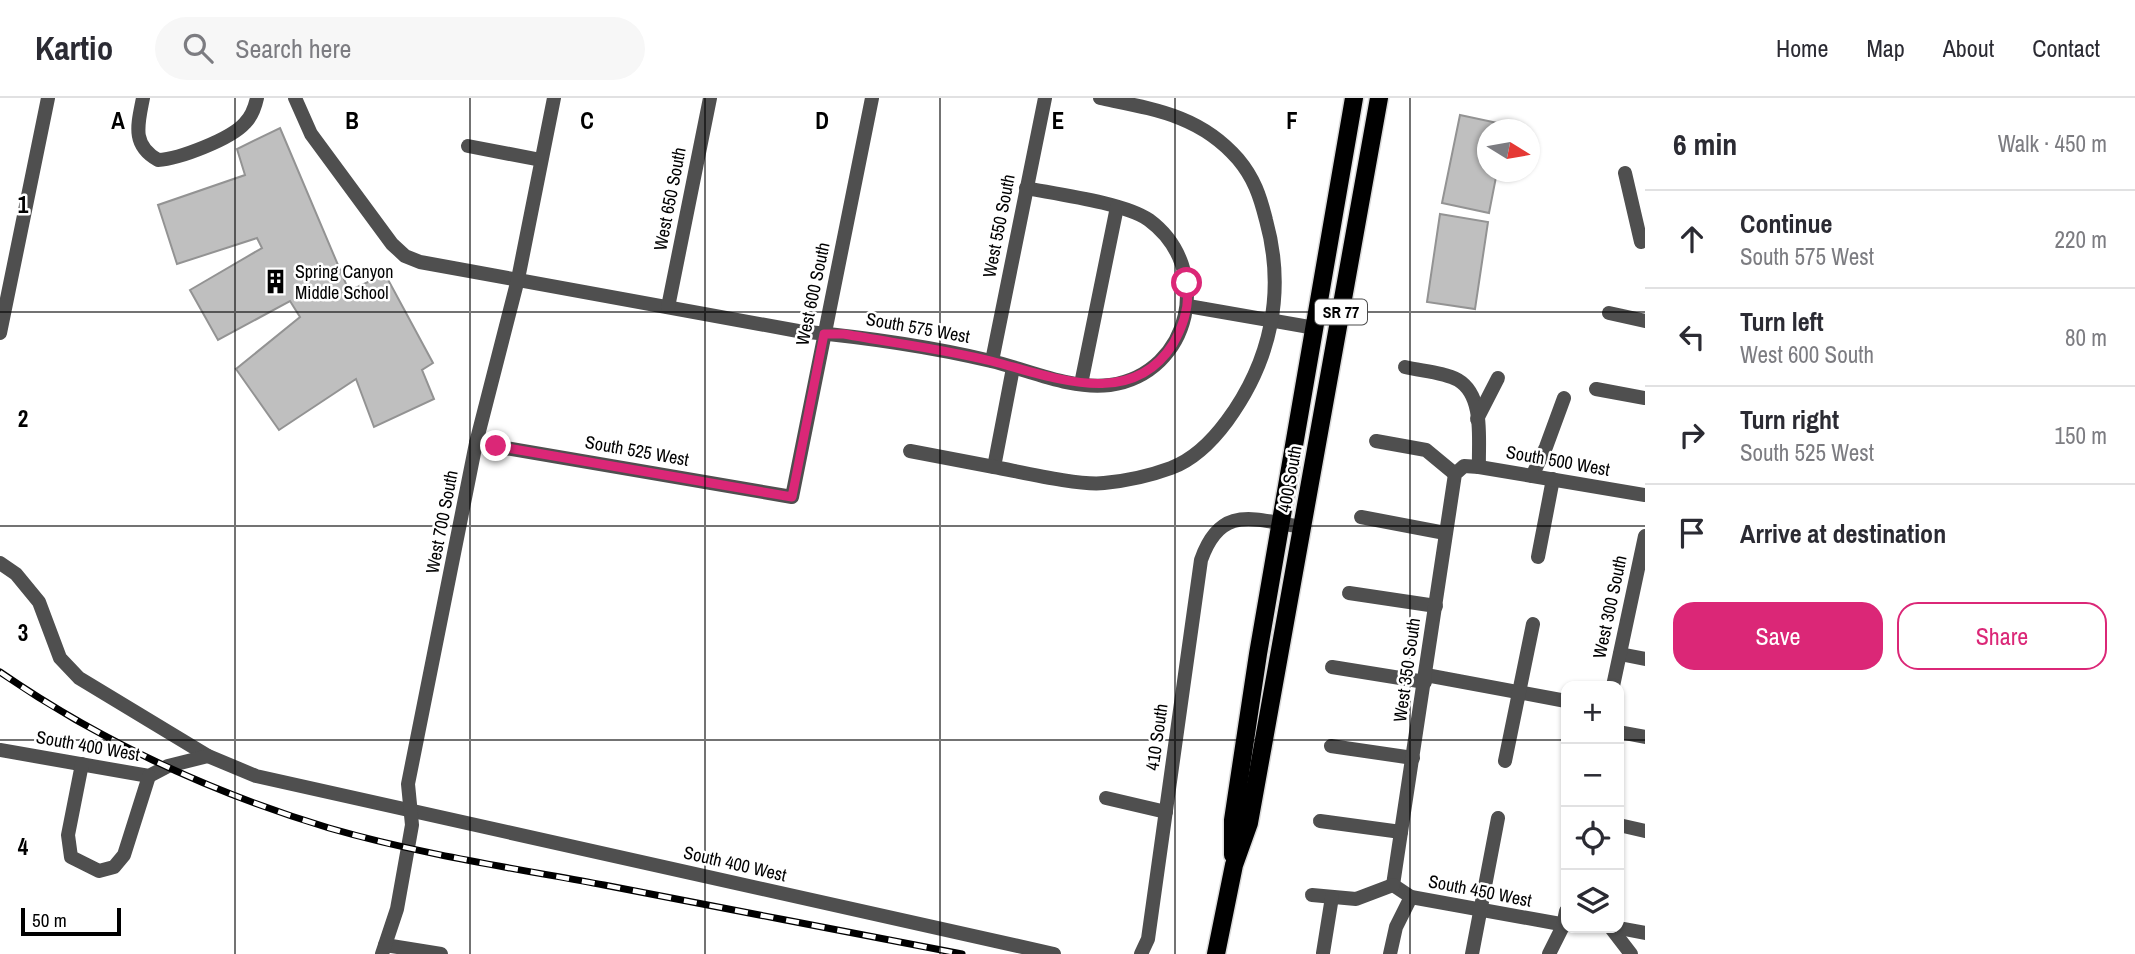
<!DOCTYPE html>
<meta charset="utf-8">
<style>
body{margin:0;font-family:"Archivo Narrow",sans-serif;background:#f7f7f7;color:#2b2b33}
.controls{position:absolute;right:21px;bottom:21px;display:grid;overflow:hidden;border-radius:14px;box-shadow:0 2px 5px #0004}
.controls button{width:63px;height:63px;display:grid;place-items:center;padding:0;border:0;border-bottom:2px solid #e1e1e2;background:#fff;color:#2b2b33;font:35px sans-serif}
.compass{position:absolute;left:1477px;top:21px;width:63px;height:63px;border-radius:50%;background:#fff;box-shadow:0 2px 5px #0004;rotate:101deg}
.scale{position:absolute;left:21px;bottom:18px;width:100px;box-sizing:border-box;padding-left:7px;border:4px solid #000;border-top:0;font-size:19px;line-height:24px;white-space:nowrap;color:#000;-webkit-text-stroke:5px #fff;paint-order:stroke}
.stop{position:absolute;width:21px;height:21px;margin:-16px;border:5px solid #db2777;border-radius:50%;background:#fff}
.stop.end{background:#db2777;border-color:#fff;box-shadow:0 2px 7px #0008}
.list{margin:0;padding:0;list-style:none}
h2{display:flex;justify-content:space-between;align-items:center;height:91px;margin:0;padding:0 28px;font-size:30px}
h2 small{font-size:23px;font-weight:400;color:#7c7c81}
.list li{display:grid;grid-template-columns:46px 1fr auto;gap:21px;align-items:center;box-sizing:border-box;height:98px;padding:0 28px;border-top:2px solid #e1e1e2}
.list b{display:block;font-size:26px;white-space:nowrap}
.list p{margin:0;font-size:23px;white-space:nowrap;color:#7c7c81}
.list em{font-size:23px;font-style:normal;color:#7c7c81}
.actions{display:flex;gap:14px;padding:21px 28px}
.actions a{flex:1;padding:16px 0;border:2px solid #db2777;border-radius:21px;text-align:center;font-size:24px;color:#db2777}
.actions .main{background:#db2777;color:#fff}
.icon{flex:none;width:38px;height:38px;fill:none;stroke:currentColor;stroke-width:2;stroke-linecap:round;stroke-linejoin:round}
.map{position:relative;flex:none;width:1645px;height:856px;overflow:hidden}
header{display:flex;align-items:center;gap:42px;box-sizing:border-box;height:98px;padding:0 35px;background:#fff;border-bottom:2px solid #e1e1e2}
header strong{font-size:33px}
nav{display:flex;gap:38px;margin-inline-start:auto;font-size:24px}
.search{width:490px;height:63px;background:#f7f7f7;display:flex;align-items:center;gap:18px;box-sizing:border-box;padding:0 24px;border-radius:38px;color:#7c7c81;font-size:26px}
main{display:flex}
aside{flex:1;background:#fff}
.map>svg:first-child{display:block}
.building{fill:#bfbfbf;stroke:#939393;stroke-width:2}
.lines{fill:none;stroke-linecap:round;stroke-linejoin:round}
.major-casing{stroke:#dbdbdb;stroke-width:21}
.minor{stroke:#4f4f4f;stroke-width:14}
.major{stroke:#000;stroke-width:18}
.rail-casing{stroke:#000;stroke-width:7}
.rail{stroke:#fff;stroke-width:4.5;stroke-dasharray:13;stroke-linecap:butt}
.route{stroke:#db2777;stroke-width:9}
.grid{fill:none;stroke:#000;stroke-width:2;stroke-opacity:0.55}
.labels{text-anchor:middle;stroke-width:5;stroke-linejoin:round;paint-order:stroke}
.shield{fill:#fff;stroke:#4c4c4c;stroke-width:2}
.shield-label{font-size:16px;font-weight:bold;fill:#000}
.street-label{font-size:18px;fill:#000;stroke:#fff}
.poi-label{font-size:18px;fill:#000;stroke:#fff;text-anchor:start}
.grid-label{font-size:23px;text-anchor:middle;font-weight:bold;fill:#000;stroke:#fff;stroke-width:5;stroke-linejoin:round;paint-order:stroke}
</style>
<header>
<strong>Kartio</strong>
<div class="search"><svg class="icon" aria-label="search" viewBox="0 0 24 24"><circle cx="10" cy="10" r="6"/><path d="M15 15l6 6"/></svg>Search here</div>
<nav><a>Home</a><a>Map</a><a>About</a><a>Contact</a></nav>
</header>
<main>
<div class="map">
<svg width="1645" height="856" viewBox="0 0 1645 856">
<rect width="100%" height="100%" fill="#fff"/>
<!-- building -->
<g class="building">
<path d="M1460,17l47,10 -1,5h-18v42h9l-8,41 -47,-10z"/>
<path d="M280,30l69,163 36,-17 48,89 -11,7 12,29 -60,28 -18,-48 -77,51 -43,-61 64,-52 -10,-16 -72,39 -28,-50 72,-42 -5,-10 -80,26 -19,-59 87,-30 -8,-26z"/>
<path d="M1440,116l48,8 -13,87 -48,-7z"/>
</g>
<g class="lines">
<defs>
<g id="major">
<path d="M1233,757v-35l25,-166 96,-556"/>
<path d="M1216,856l18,-89 15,-42 130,-725"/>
</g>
</defs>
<!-- major casing -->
<use href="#major" class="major-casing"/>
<!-- minor -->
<g class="minor">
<path d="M143,0c-5,26 -12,47 15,62 21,-1 73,-21 87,-37 7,-7 10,-16 12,-25"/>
<path d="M295,0l16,36 81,110 13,12 15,6 378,69c65,6 130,15 193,30 38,9 80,29 119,24 82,-12 104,-117 39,-165 -24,-17 -92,-26 -123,-32"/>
<path d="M468,48l73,14"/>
<path d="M1625,75l16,69"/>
<path d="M1188,208l127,22"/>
<path d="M668,209l42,-209"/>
<path d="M1609,215l36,8"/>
<path d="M0,235l48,-235"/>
<path d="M992,263l53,-263"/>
<path d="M1405,269c16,4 39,5 53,13 27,16 20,61 21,87"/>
<path d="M1013,270l-19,99c27,5 86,19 110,16 21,-2 48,-8 67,-15 24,-9 42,-28 56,-47 44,-60 59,-129 39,-201 -6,-24 -12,-42 -28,-61 -38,-44 -85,-50 -138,-61"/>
<path d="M1081,286l36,-177"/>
<path d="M1596,291l49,9"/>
<path d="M1477,321l21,-41"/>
<path d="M1376,343l50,9 29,24"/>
<path d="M476,345l316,54 80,-399"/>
<path d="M910,353l84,16"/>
<path d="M1532,378l14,-29 18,-49"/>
<path d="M1361,419l84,16"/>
<path d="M1538,459l15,-78"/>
<path d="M0,465l16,11 23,28 21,56 19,20 129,78 48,20 798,178"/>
<path d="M1349,495l87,13"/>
<path d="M1620,556l25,5"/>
<path d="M1332,569l93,15"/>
<path d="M1426,577l140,26"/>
<path d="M1613,588l32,-150"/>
<path d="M1619,634l26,5"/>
<path d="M1331,648l82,12"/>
<path d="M0,652l149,26 19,-10 40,-10"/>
<path d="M1505,663l28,-137"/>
<path d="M82,666l-14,71 3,22 28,14 15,-4 10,-12 25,-79"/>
<path d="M1106,700l60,14"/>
<path d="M1320,723l81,11"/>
<path d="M1619,727l26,6"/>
<path d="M1393,787l62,-411 9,-8 15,1 166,28"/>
<path d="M1393,787l18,12 155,28"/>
<path d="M1312,797l44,4 37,-14"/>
<path d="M1611,830l20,26"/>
<path d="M1619,830l26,5"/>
<path d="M385,847l56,9"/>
<path d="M1323,855l9,-56"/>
<path d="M382,856l15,-45 15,-84 -4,-41 68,-341 42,-164 36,-181"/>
<path d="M1141,856l7,-15 53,-379c20,-57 53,-40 102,-33"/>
<path d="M1390,856l6,-27 15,-30"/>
<path d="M1472,856l26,-136"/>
<path d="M1549,856l14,-28 3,-15"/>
</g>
<!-- major -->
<use href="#major" class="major"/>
<defs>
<path id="rail" d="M0,574c100,69 213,121 329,156 90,26 183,40 275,57 119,23 239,46 358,69"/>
</defs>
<!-- rail casing -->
<use href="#rail" class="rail-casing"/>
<!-- rail -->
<use href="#rail" class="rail"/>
</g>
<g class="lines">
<!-- route -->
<path class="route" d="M496,348l296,51 32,-163h20c49,9 99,15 147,27 60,15 140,50 182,-17 11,-19 17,-39 14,-61"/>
</g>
<!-- grid -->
<path class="grid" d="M235,0v856M470,0v856M705,0v856M940,0v856M1175,0v856M1410,0v856M0,214h1645M0,428h1645M0,642h1566M1619,642h26"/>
<!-- icons -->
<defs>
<symbol id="building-bare" viewBox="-9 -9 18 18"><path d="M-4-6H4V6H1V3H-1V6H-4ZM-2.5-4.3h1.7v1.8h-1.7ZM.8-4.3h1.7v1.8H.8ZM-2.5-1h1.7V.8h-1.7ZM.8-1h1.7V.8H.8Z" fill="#000" stroke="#fff" stroke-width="2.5" paint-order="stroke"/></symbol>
</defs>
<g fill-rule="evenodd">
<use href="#building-bare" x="258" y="166" width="35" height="35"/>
</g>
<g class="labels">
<!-- shield labels -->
<rect class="shield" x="1315" y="201.5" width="52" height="25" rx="5"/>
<g class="shield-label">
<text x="1341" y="220">SR 77</text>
</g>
<!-- street labels -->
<g class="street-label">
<text transform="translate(670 101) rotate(-79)" y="6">West 650 South</text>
<text transform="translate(999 128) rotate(-79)" y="6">West 550 South</text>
<text transform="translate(813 196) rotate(-78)" y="6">West 600 South</text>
<text transform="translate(918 230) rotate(10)" y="6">South 575 West</text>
<text transform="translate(637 353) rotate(10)" y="6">South 525 West</text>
<text transform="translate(1558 363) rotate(10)" y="6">South 500 West</text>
<text transform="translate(1290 381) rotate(-80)" y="6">400 South</text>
<text transform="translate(442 424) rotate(-79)" y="6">West 700 South</text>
<text transform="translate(1610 509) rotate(-78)" y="6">West 300 South</text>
<text transform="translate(1407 572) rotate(-82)" y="6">West 350 South</text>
<text transform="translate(1157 639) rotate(-82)" y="6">410 South</text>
<text transform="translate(88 648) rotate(10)" y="6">South 400 West</text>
<text transform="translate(735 766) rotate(13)" y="6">South 400 West</text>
<text transform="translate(1480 793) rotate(11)" y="6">South 450 West</text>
</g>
<!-- poi labels -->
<g class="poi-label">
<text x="295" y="180">Spring Canyon<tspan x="295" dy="21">Middle School</tspan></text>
</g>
</g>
<g class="grid-label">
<text x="118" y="31">A</text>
<text x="352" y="31">B</text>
<text x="587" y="31">C</text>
<text x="822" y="31">D</text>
<text x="1058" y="31">E</text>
<text x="1292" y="31">F</text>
<text x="23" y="115">1</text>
<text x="23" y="329">2</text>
<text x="23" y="543">3</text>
<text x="23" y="757">4</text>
</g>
</svg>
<div class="controls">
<button>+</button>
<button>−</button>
<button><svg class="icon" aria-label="locate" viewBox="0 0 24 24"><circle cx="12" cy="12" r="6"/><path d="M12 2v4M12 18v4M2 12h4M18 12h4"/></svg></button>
<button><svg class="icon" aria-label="layers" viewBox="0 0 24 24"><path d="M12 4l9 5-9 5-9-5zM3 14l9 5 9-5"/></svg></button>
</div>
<svg class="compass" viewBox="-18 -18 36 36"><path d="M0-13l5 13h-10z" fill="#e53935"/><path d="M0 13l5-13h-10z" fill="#7c7c81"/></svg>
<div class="scale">50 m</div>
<div class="stop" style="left:1187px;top:185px"></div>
<div class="stop end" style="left:496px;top:348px"></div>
</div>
<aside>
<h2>6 min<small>Walk · 450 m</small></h2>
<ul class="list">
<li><svg class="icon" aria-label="ahead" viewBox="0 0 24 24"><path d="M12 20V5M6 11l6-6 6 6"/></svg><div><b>Continue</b><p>South 575 West</p></div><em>220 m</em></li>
<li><svg class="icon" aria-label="left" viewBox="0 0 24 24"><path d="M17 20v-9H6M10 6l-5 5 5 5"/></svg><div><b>Turn left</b><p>West 600 South</p></div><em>80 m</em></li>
<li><svg class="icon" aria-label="right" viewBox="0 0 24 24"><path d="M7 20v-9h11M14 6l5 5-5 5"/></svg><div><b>Turn right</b><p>South 525 West</p></div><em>150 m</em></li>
<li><svg class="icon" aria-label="arrive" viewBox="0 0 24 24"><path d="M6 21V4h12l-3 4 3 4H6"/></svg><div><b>Arrive at destination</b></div></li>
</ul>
<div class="actions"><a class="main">Save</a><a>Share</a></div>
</aside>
</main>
